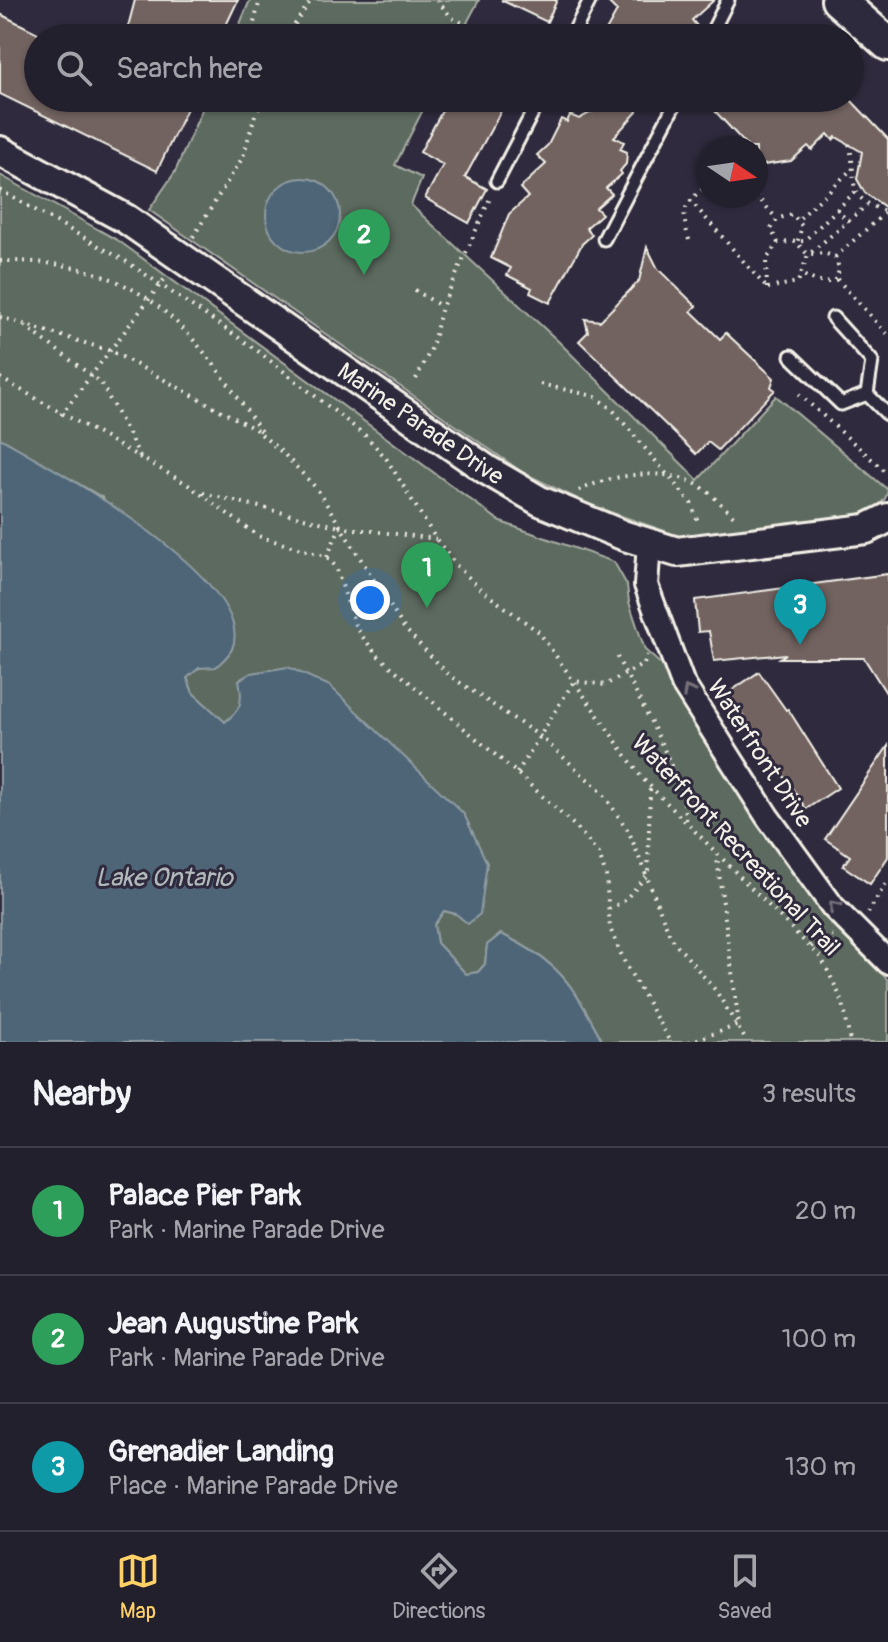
<!DOCTYPE html>
<meta charset="utf-8">
<style>
body{margin:0;font-family:Pangolin,sans-serif;background:#2b2836;color:#f1f3f6}
.compass{position:absolute;left:696px;top:136px;width:72px;height:72px;border-radius:50%;background:#23202e;box-shadow:0 2px 6px #0004;rotate:103deg}
.you{position:absolute;left:370px;top:600px;width:28px;height:28px;margin:-20px;border:6px solid #fff;border-radius:50%;background:#1a73e8;box-shadow:0 0 0 12px #1a73e833}
.badge{display:grid;place-items:center;width:52px;height:52px;border-radius:50%;background:#ffd166;color:#fff;font-size:26px;font-weight:700}
.pin{position:absolute;translate:-50% -66px;filter:drop-shadow(0 2px 4px #0008)}
.pin::after{content:'';position:absolute;top:42px;width:28px;height:24px;background:inherit;clip-path:polygon(0 0,100% 0,50% 100%)}
.list{margin:0;padding:0;list-style:none}
h2{display:flex;justify-content:space-between;align-items:center;height:104px;margin:0;padding:0 32px;font-size:34px}
h2 small{font-size:26px;font-weight:400;color:#a3a3aa}
.list li{display:grid;grid-template-columns:52px 1fr auto;gap:24px;align-items:center;box-sizing:border-box;height:128px;padding:0 32px;border-top:2px solid #403e4a}
.list b{display:block;font-size:30px;white-space:nowrap}
.list p{margin:0;font-size:26px;white-space:nowrap;color:#a3a3aa}
.list em{font-size:26px;font-style:normal;color:#a3a3aa}
.icon{flex:none;width:44px;height:44px;fill:none;stroke:currentColor;stroke-width:2;stroke-linecap:round;stroke-linejoin:round}
.map{position:relative;flex:none;width:888px;height:1042px;overflow:hidden}
.search{position:absolute;background:#23202e;box-shadow:0 2px 6px #0004;left:24px;right:24px;top:24px;height:88px;display:flex;align-items:center;gap:20px;box-sizing:border-box;padding:0 28px;border-radius:44px;color:#a3a3aa;font-size:30px}
.sheet{height:488px;background:#23202e}
nav{display:flex;justify-content:space-around;align-items:center;box-sizing:border-box;height:112px;border-top:2px solid #403e4a;background:#23202e;font-size:22px;color:#a3a3aa}
nav a{display:grid;justify-items:center;gap:4px}
nav .on{color:#ffd166}
.map>svg:first-child{display:block}
.green{fill:#5d6a5f;stroke:#a8aea4;stroke-width:2}
.water{fill:#4d6577;stroke:#909da4;stroke-width:2}
.building{fill:#726360;stroke:#f4f1e8;stroke-width:2}
.lines{fill:none;stroke-linecap:round;stroke-linejoin:round}
.service-casing{stroke:#f4f1e8;stroke-width:17}
.minor-casing{stroke:#f4f1e8;stroke-width:28}
.tertiary-casing{stroke:#f4f1e8;stroke-width:34}
.secondary-casing{stroke:#f4f1e8;stroke-width:38}
.path{stroke:#f4f1e8;stroke-width:4;stroke-dasharray:2 6;stroke-linecap:butt}
.service{stroke:#2f2a3d;stroke-width:11}
.minor{stroke:#2f2a3d;stroke-width:22}
.tertiary{stroke:#2f2a3d;stroke-width:28}
.secondary{stroke:#2f2a3d;stroke-width:32}
.oneway{stroke:#747079}
.labels{text-anchor:middle;stroke-width:6;stroke-linejoin:round;paint-order:stroke}
.street-label{font-size:24px;fill:#f4f1e8;stroke:#2f2a3d}
.water-label{font-size:26px;font-style:italic;fill:#b1b9bb;stroke:#2f2a3d}
</style>
<div class="map">
<svg width="888" height="1042" viewBox="0 0 888 1042">
<rect width="100%" height="100%" fill="#2f2a3d"/>
<filter id="ink" filterUnits="userSpaceOnUse"><feTurbulence type="fractalNoise" baseFrequency=".0125" numOctaves="2"/><feDisplacementMap in="SourceGraphic" scale="16" xChannelSelector="R" yChannelSelector="G"/><feConvolveMatrix kernelMatrix="1 2 1 2 8 2 1 2 1" color-interpolation-filters="sRGB"/></filter>
<g filter="url(#ink)">
<!-- green -->
<g class="green">
<path d="M250,0h229l-20,38h-225z"/>
<path d="M207,98h222l-34,67 27,13 -11,27 147,136 140,139 78,-84 112,94c-2,15 -16,19 -29,24l-177,23 -92,-32 -68,-33 -373,-262 26,-38z"/>
<path d="M0,175l119,66 382,281 113,40 13,23 2,17 16,48 19,17 17,35 129,194 28,34 50,50v62h-285c-31,-57 -41,-79 -102,-108l-14,11 -2,19 -7,8 -12,2 -29,-31 -3,-18 10,-14 12,3 -213,-216 -3,11 -15,13 -32,-29 -6,-16 12,-9 -96,-170 -103,-60z"/>
</g>
<!-- water -->
<g class="water">
<circle cx="303" cy="215" r="37"/>
<path d="M0,438c48,27 260,143 232,211 -3,7 -11,13 -16,18l-17,1 -12,10 6,15 32,29c17,-13 18,-21 14,-42l12,-7 37,-6 42,19 134,128 23,49 -7,51 -12,10 -12,-10 -12,-3 -10,14 3,18 29,31 12,-2 7,-8 2,-19 14,-11c61,29 71,51 102,108h-603z"/>
</g>
<!-- building -->
<g class="building">
<path d="M135,0h103l-18,38h-95z"/>
<path d="M501,0h56l-10,22z"/>
<path d="M606,0h108l-22,20 5,6 -14,12h-81l15,-27z"/>
<path d="M0,14l38,19v65h154l-35,73 -157,-77z"/>
<path d="M449,98h59l-43,79 22,12 -18,34 -44,-25 18,-33 -23,-13z"/>
<path d="M600,98h43l-7,15 -22,24 10,5 -4,7 7,3 -1,12 -6,7 2,3 -16,14 6,6 -16,14 6,6 -16,14 6,7 -10,9 -32,59 -20,-10 2,-5 -25,-13 4,-7 -20,-10 18,-44 19,-17 -8,-9 26,-24 -9,-9 11,-10 13,-26 6,3 3,-7 9,4 20,-11z"/>
<path d="M729,98h120l39,41v70l-23,-16 -8,-14 5,-27 -26,-15 -3,3 -5,-6 -16,16 -4,-4 -17,15 -35,5v-18h-7l-34,-37z"/>
<path d="M647,247l11,22 38,37 -5,5 29,28 6,-6 48,45 -3,9 4,3 -57,60 -10,-8 -12,12 -117,-113 9,-9 -3,-13 15,2 39,-40z"/>
<path d="M888,574v122l-24,-38h-84l6,-4 -72,7 -5,-30 -11,1 -3,-32z"/>
<path d="M759,672l27,38 2,-1 50,79 -32,21 -78,-116z"/>
<path d="M888,746v111l-18,27 -27,-18 7,-10 -25,-17z"/>
</g>
<g class="lines">
<defs>
<g id="service">
<path d="M571,38l19,-38"/>
<path d="M709,38l19,-38"/>
<path d="M497,181l43,-83"/>
<path d="M604,239l74,-141"/>
<path d="M833,318l39,43 -5,33 21,21"/>
<path d="M791,356l50,48 26,-10"/>
</g>
<path id="minor" d="M649,544l-3,41 37,99 84,132 66,91 55,55"/>
<g id="tertiary">
<path id="s1" d="M0,151l126,68 361,251 53,31 85,35 52,16 189,-23 22,-11"/>
</g>
<path id="secondary" d="M838,0l50,44"/>
</defs>
<!-- service casing -->
<use href="#service" class="service-casing"/>
<!-- minor casing -->
<use href="#minor" class="minor-casing"/>
<!-- tertiary casing -->
<use href="#tertiary" class="tertiary-casing"/>
<!-- secondary casing -->
<use href="#secondary" class="secondary-casing"/>
<!-- path -->
<g class="path">
<path d="M437,0l15,18 44,20"/>
<path d="M250,38l10,-38"/>
<path d="M286,38l25,-38"/>
<path d="M849,144c10,37 -8,53 39,68"/>
<path d="M0,190l127,72 127,86 112,88 20,22 50,81 21,27 27,26 55,40 103,146 180,181 21,43 7,40"/>
<path d="M756,195l21,24"/>
<path d="M690,200l75,86"/>
<path d="M837,209l11,13"/>
<path d="M800,218l50,-47"/>
<path d="M193,237l50,-80 12,-42 10,-17"/>
<path d="M689,240c-9,-33 -5,-34 19,-56"/>
<path d="M778,243l-7,-14 6,-10 15,-5 10,12 -5,17 11,12 16,-2 11,4 4,11 -2,11c-14,7 -22,2 -36,-5"/>
<path d="M835,257l52,-46"/>
<path d="M0,261c143,-2 189,64 262,172"/>
<path d="M837,279l51,56"/>
<path d="M767,288l-1,-28 12,-17 26,-2 51,-49"/>
<path d="M768,288l30,-6 10,-27 59,-50"/>
<path d="M415,290l27,17"/>
<path d="M0,317l111,34 144,78 30,26 32,34 87,139 46,48 91,61 61,55 27,40 42,106 45,53 31,51"/>
<path d="M25,326l76,57 39,73"/>
<path d="M0,378l187,106 71,52 69,21 9,10 20,61 20,26 141,119 59,54 23,27 7,22 4,52 15,35 45,79"/>
<path d="M416,379l16,-32 10,-40 49,-111"/>
<path d="M540,384l54,12 18,13 79,94 8,21"/>
<path d="M799,394l87,78"/>
<path d="M61,415l105,-138"/>
<path d="M579,491c31,-17 85,-24 117,-7 14,7 27,23 39,33"/>
<path d="M203,493l137,34"/>
<path d="M327,557l13,-30 96,12"/>
<path d="M617,657c19,37 73,131 69,168"/>
<path d="M517,773l57,-92 31,4 39,-21 3,-9"/>
<path d="M609,909l15,-8 24,-27 2,-87"/>
<path d="M868,913l20,-33"/>
<path d="M811,947l10,-8 12,-3"/>
<path d="M689,1042l50,-17 -22,-167"/>
</g>
<!-- service -->
<use href="#service" class="service"/>
<!-- minor -->
<use href="#minor" class="minor"/>
<!-- tertiary -->
<use href="#tertiary" class="tertiary"/>
<!-- secondary -->
<use href="#secondary" class="secondary"/>
</g>
<!-- one-way arrows -->
<defs><path id="oneway-chevron" d="M-2-3.5L2.5 0L-2 3.5" fill="none" stroke-width="1.6" stroke-linecap="round" stroke-linejoin="round" transform="scale(2)"/></defs>
<g class="oneway">
<use href="#oneway-chevron" transform="translate(688 691) rotate(-120)"/>
<use href="#oneway-chevron" transform="translate(834 906) rotate(-130)"/>
</g>
</g>
<g class="labels">
<!-- street labels -->
<g class="street-label">
<text dy="8" stroke="none"><textPath href="#s1" startOffset="502">Marine Parade Drive</textPath></text>
<text transform="translate(760 753) rotate(57)" y="8">Waterfront Drive</text>
<text transform="translate(736 845) rotate(47)" y="8">Waterfront Recreational Trail</text>
</g>
<!-- water labels -->
<g class="water-label">
<text x="164" y="886">Lake Ontario</text>
</g>
</g>
</svg>
<svg class="compass" viewBox="-18 -18 36 36"><path d="M0-13l5 13h-10z" fill="#e53935"/><path d="M0 13l5-13h-10z" fill="#a3a3aa"/></svg>
<div class="you"></div>
<div class="pin badge" style="left:427px;top:608px;background:#2e9e5b">1</div>
<div class="pin badge" style="left:364px;top:275px;background:#2e9e5b">2</div>
<div class="pin badge" style="left:800px;top:645px;background:#0f9aa8">3</div>
<div class="search"><svg class="icon" aria-label="search" viewBox="0 0 24 24"><circle cx="10" cy="10" r="6"/><path d="M15 15l6 6"/></svg>Search here</div>
</div>
<section class="sheet">
<h2>Nearby<small>3 results</small></h2>
<ul class="list">
<li><span class="badge" style="background:#2e9e5b">1</span><div><b>Palace Pier Park</b><p>Park · Marine Parade Drive</p></div><em>20 m</em></li>
<li><span class="badge" style="background:#2e9e5b">2</span><div><b>Jean Augustine Park</b><p>Park · Marine Parade Drive</p></div><em>100 m</em></li>
<li><span class="badge" style="background:#0f9aa8">3</span><div><b>Grenadier Landing</b><p>Place · Marine Parade Drive</p></div><em>130 m</em></li>
</ul>
</section>
<nav>
<a class="on"><svg class="icon" aria-label="map" viewBox="0 0 24 24"><path d="M3 6l6-2 6 2 6-2v14l-6 2-6-2-6 2zM9 4v14M15 6v14"/></svg>Map</a>
<a><svg class="icon" aria-label="directions" viewBox="0 0 24 24"><path d="M12 3l9 9-9 9-9-9zM9 14v-3h6M13 9l2 2-2 2"/></svg>Directions</a>
<a><svg class="icon" aria-label="saved" viewBox="0 0 24 24"><path d="M7 4h10v16l-5-4-5 4z"/></svg>Saved</a>
</nav>
